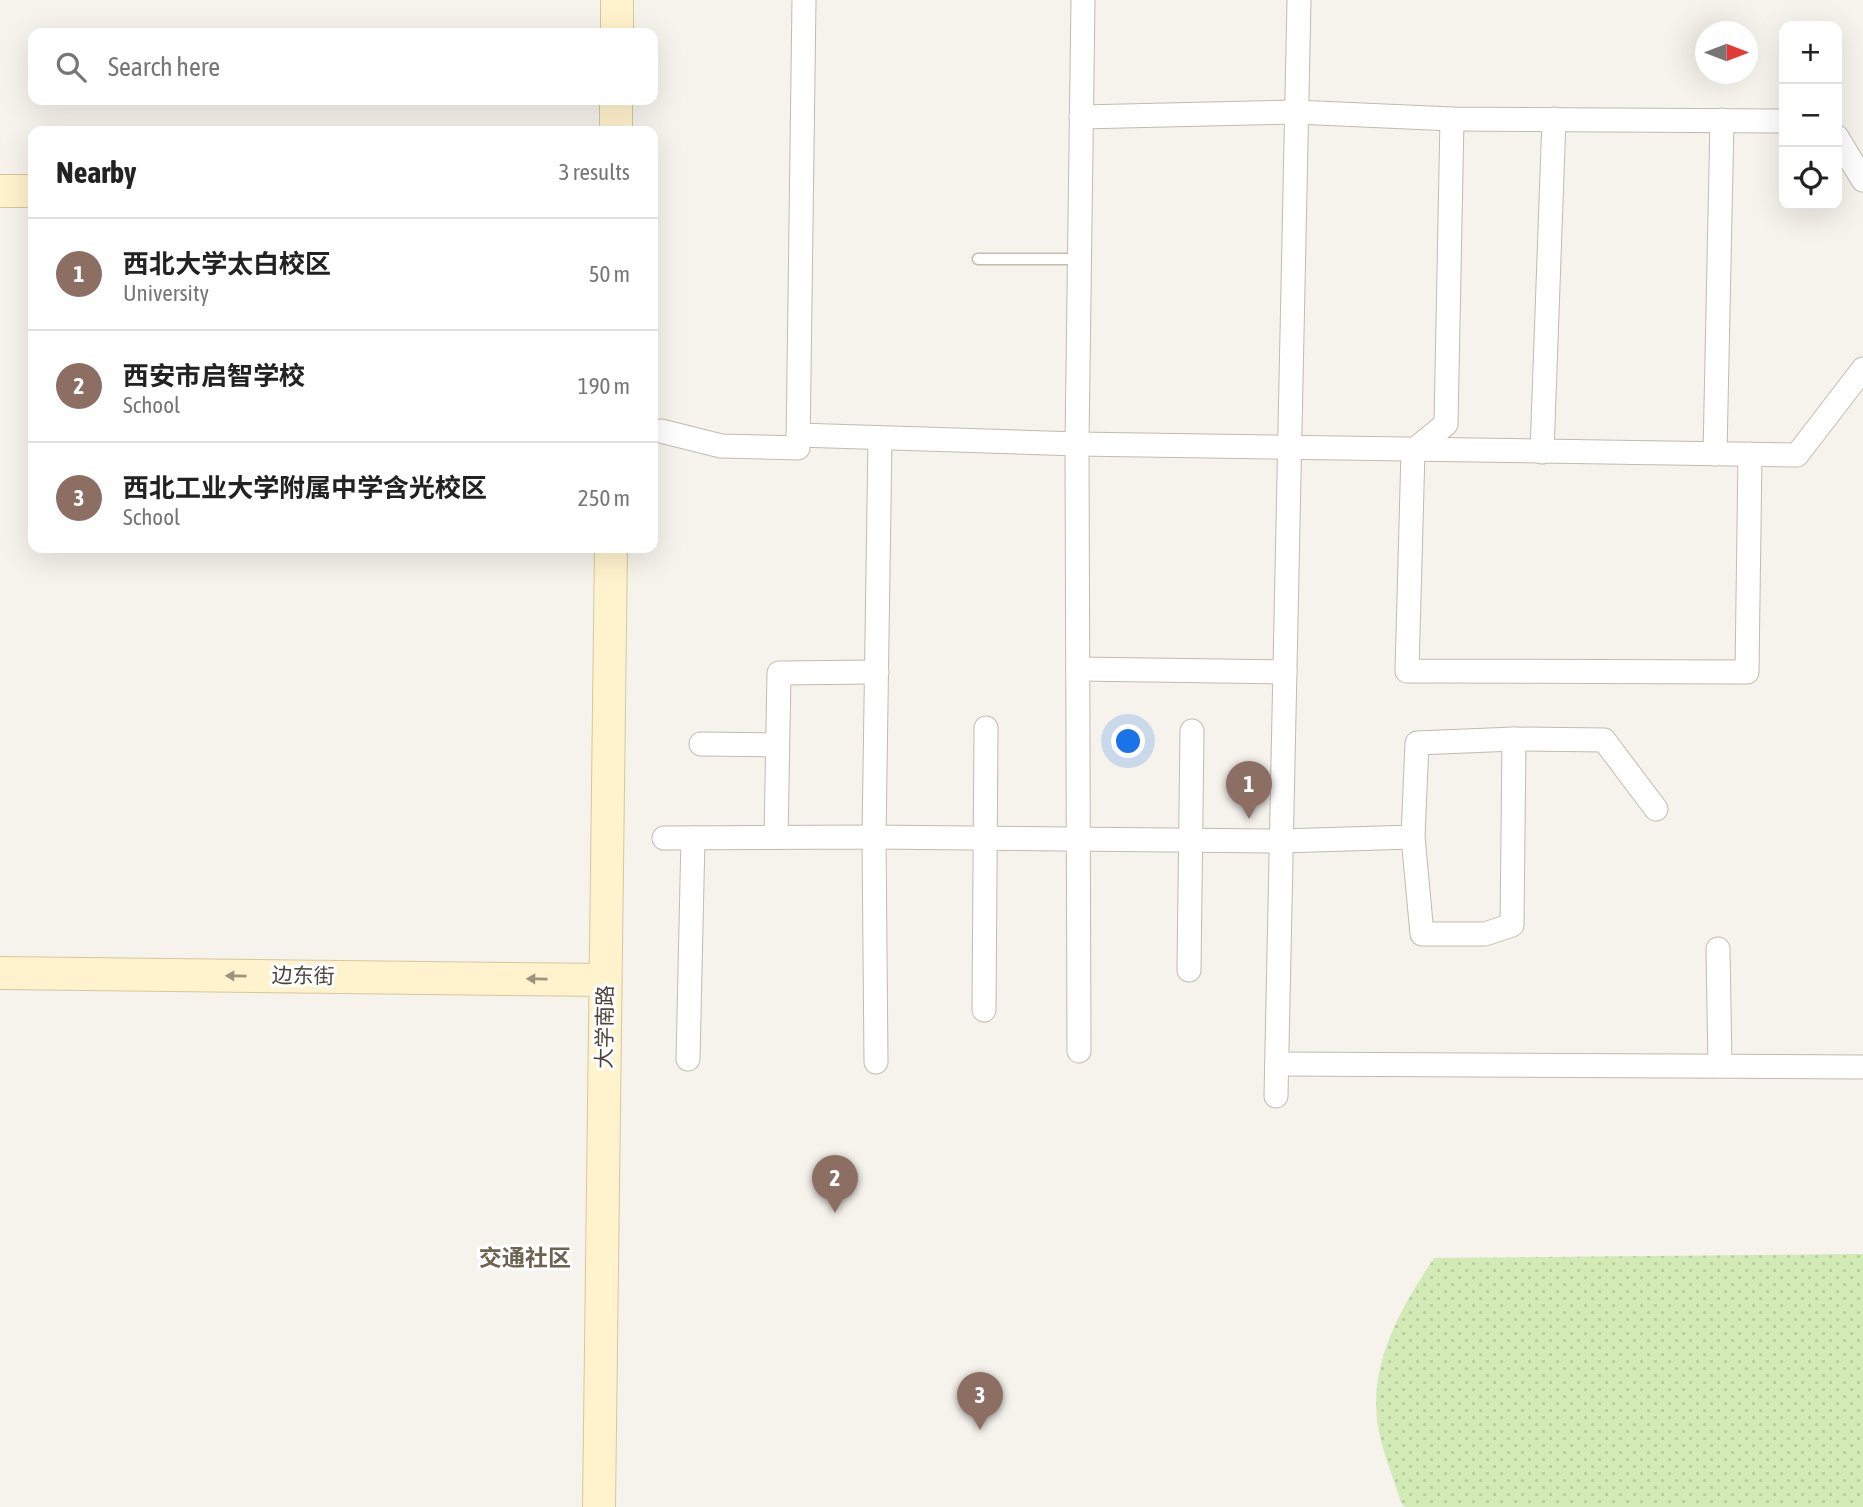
<!DOCTYPE html>
<meta charset="utf-8">
<style>
body{margin:0;font-family:"Asap Condensed","Noto Sans SC",sans-serif;background:#f6f6f6;color:#222}
.controls{position:absolute;right:21px;top:21px;display:grid;overflow:hidden;border-radius:14px;box-shadow:0 7px 28px #0002}
.controls button{width:63px;height:63px;display:grid;place-items:center;padding:0;border:0;border-bottom:2px solid #e0e0e0;background:#fff;color:#222;font:35px sans-serif}
.compass{position:absolute;left:1695px;top:21px;width:63px;height:63px;border-radius:50%;background:#fff;box-shadow:0 7px 28px #0002;rotate:90deg}
.you{position:absolute;left:1129px;top:742px;width:24px;height:24px;margin:-18px;border:5px solid #fff;border-radius:50%;background:#1a73e8;box-shadow:0 0 0 10px #1a73e833}
.badge{display:grid;place-items:center;width:46px;height:46px;border-radius:50%;background:#fc3f1d;color:#fff;font-size:23px;font-weight:700}
.pin{position:absolute;translate:-50% -58px;filter:drop-shadow(0 2px 4px #0008)}
.pin::after{content:'';position:absolute;top:37px;width:24px;height:21px;background:inherit;clip-path:polygon(0 0,100% 0,50% 100%)}
.list{margin:0;padding:0;list-style:none}
h2{display:flex;justify-content:space-between;align-items:center;height:91px;margin:0;padding:0 28px;font-size:30px}
h2 small{font-size:23px;font-weight:400;color:#767676}
.list li{display:grid;grid-template-columns:46px 1fr auto;gap:21px;align-items:center;box-sizing:border-box;height:112px;padding:0 28px;border-top:2px solid #e0e0e0}
.list b{display:block;font-size:26px;white-space:nowrap}
.list p{margin:0;font-size:23px;white-space:nowrap;color:#767676}
.list em{font-size:23px;font-style:normal;color:#767676}
.icon{flex:none;width:38px;height:38px;fill:none;stroke:currentColor;stroke-width:2;stroke-linecap:round;stroke-linejoin:round}
.map{position:relative;flex:none;width:1863px;height:1507px;overflow:hidden}
.search{position:absolute;background:#fff;box-shadow:0 7px 28px #0002;left:28px;top:28px;width:630px;height:77px;display:flex;align-items:center;gap:18px;box-sizing:border-box;padding:0 24px;border-radius:14px;color:#767676;font-size:26px}
.panel{position:absolute;background:#fff;box-shadow:0 7px 28px #0002;left:28px;top:126px;width:630px;height:427px;border-radius:14px}
.map>svg:first-child{display:block}
.grass{fill:url(#grass-dots)}
.lines{fill:none;stroke-linecap:round;stroke-linejoin:round}
.lane-casing{stroke:#c2bbae;stroke-width:13}
.street-casing{stroke:#c2bbae;stroke-width:25}
.secondary-casing{stroke:#d6c79b;stroke-width:34}
.lane{stroke:#fff;stroke-width:10}
.street{stroke:#fff;stroke-width:23}
.secondary{stroke:#fff3cd;stroke-width:32}
.oneway{fill:#9c937c}
.labels{text-anchor:middle;stroke-width:6;stroke-linejoin:round;paint-order:stroke}
.street-label{font-size:21px;fill:#4b4439;stroke:#fff}
.neighbourhood-label{font-size:23px;font-weight:bold;fill:#6e6250;stroke:#fff}
</style>
<div class="map">
<svg width="1863" height="1507" viewBox="0 0 1863 1507">
<defs>
<pattern id="grass-dots" width="8" height="8" patternUnits="userSpaceOnUse" patternTransform="scale(1.75)"><rect width="8" height="8" fill="#d2eab5"/><path d="M2 2h.1M6 6h.1" fill="none" stroke="#b6ca9c" stroke-width="1.8" stroke-linecap="round"/></pattern>
</defs>
<rect width="100%" height="100%" fill="#f6f3ec"/>
<!-- grass -->
<path class="grass" d="M1863,1254v253h-458l-4,-4c-7,-25 -19,-51 -23,-77 -10,-63 23,-118 56,-168z"/>
<g class="lines">
<defs>
<path id="lane" d="M978,259h102"/>
<g id="street">
<path d="M1083,0l-6,444 720,11 66,-86"/>
<path d="M1081,117l214,-5 157,7 332,2"/>
<path d="M1452,119l-6,305 -33,27 -6,220 340,1 3,-218"/>
<path d="M1837,137l26,43"/>
<path d="M661,431l60,15 77,2 6,-448"/>
<path d="M798,435l279,9 2,607"/>
<path d="M880,438l-6,399 407,4 132,-4 4,-94 97,-4 90,1 52,69"/>
<path d="M1542,452l12,-333"/>
<path d="M1715,454l7,-334"/>
<path d="M1078,669l207,3"/>
<path d="M701,744l76,1"/>
<path d="M776,837l3,-164 98,-1"/>
<path d="M1413,837l9,97h63l27,-9 2,-186"/>
<path d="M664,838l210,-1 2,225"/>
<path d="M1718,949l2,117"/>
<path d="M1189,970l3,-239"/>
<path d="M984,1010l2,-282"/>
<path d="M688,1059l5,-221"/>
<path d="M1277,1064l586,3"/>
<path d="M1276,1096l23,-1096"/>
</g>
<g id="secondary">
<path d="M617,33v-33"/>
<path d="M616,131v-31"/>
<path d="M0,191h33"/>
<path d="M0,973l605,7"/>
<path d="M599,1507l12,-959"/>
</g>
</defs>
<!-- lane casing -->
<use href="#lane" class="lane-casing"/>
<!-- street casing -->
<use href="#street" class="street-casing"/>
<!-- secondary casing -->
<use href="#secondary" class="secondary-casing"/>
<!-- lane -->
<use href="#lane" class="lane"/>
<!-- street -->
<use href="#street" class="street"/>
<!-- secondary -->
<use href="#secondary" class="secondary"/>
</g>
<!-- one-way arrows -->
<defs><path id="oneway-solid" d="M-6-.8H1V-3.2L6.5 0L1 3.2V.8H-6Z" transform="scale(1.75)"/></defs>
<g class="oneway">
<use href="#oneway-solid" transform="translate(236 976) rotate(-179)"/>
<use href="#oneway-solid" transform="translate(537 979) rotate(-179)"/>
</g>
<g class="labels">
<!-- street labels -->
<g class="street-label">
<text transform="translate(303 976) rotate(1)" y="7">边东街</text>
<text transform="translate(605 1027) rotate(-89)" y="7">大学南路</text>
</g>
<!-- neighbourhood labels -->
<g class="neighbourhood-label">
<text x="525" y="1266">交通社区</text>
</g>
</g>
</svg>
<div class="controls">
<button>+</button>
<button>−</button>
<button><svg class="icon" aria-label="locate" viewBox="0 0 24 24"><circle cx="12" cy="12" r="6"/><path d="M12 2v4M12 18v4M2 12h4M18 12h4"/></svg></button>
</div>
<svg class="compass" viewBox="-18 -18 36 36"><path d="M0-13l5 13h-10z" fill="#e53935"/><path d="M0 13l5-13h-10z" fill="#767676"/></svg>
<div class="you"></div>
<div class="pin badge" style="left:1249px;top:819px;background:#8d6e63">1</div>
<div class="pin badge" style="left:835px;top:1213px;background:#8d6e63">2</div>
<div class="pin badge" style="left:980px;top:1430px;background:#8d6e63">3</div>
<div class="search"><svg class="icon" aria-label="search" viewBox="0 0 24 24"><circle cx="10" cy="10" r="6"/><path d="M15 15l6 6"/></svg>Search here</div>
<section class="panel">
<h2>Nearby<small>3 results</small></h2>
<ul class="list">
<li><span class="badge" style="background:#8d6e63">1</span><div><b>西北大学太白校区</b><p>University</p></div><em>50 m</em></li>
<li><span class="badge" style="background:#8d6e63">2</span><div><b>西安市启智学校</b><p>School</p></div><em>190 m</em></li>
<li><span class="badge" style="background:#8d6e63">3</span><div><b>西北工业大学附属中学含光校区</b><p>School</p></div><em>250 m</em></li>
</ul>
</section>
</div>
